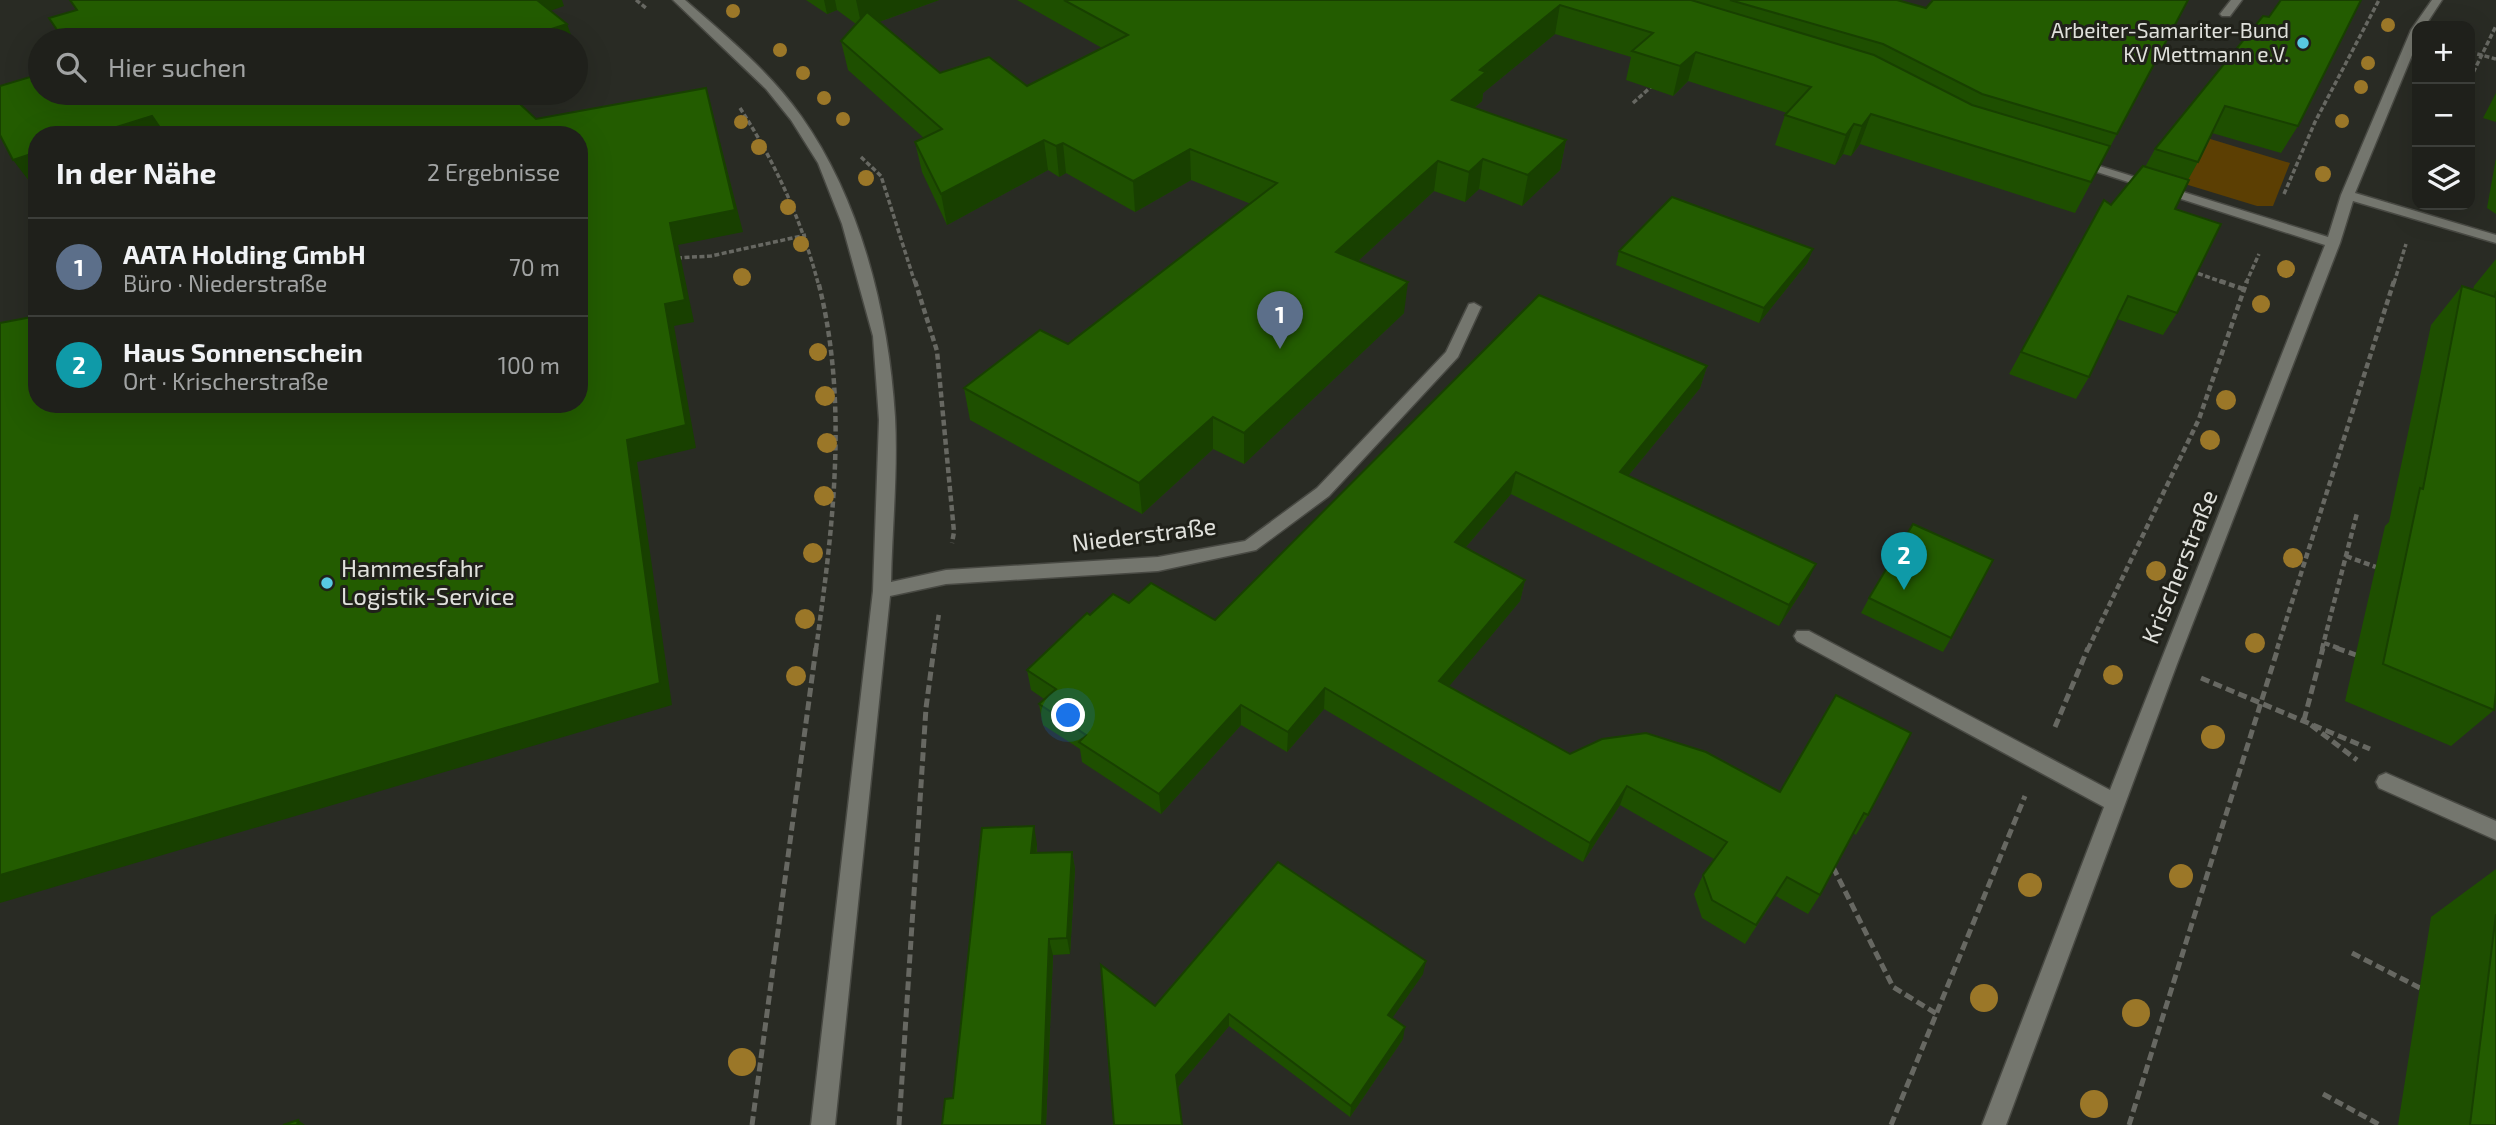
<!DOCTYPE html>
<html lang="de">
<meta charset="utf-8">
<style>
body{margin:0;font-family:"Exo 2",sans-serif;background:#272824;color:#f1f3f6}
.controls{position:absolute;right:21px;top:21px;display:grid;overflow:hidden;border-radius:14px;box-shadow:0 7px 28px #0002}
.controls button{width:63px;height:63px;display:grid;place-items:center;padding:0;border:0;border-bottom:2px solid #3c3e3a;background:#1f201b;color:#f1f3f6;font:35px sans-serif}
.you{position:absolute;left:1069px;top:716px;width:24px;height:24px;margin:-18px;border:5px solid #fff;border-radius:50%;background:#1a73e8;box-shadow:0 0 0 10px #1a73e833}
.badge{display:grid;place-items:center;width:46px;height:46px;border-radius:50%;background:#bca0f2;color:#fff;font-size:23px;font-weight:700}
.pin{position:absolute;translate:-50% -58px;filter:drop-shadow(0 2px 4px #0008)}
.pin::after{content:'';position:absolute;top:37px;width:24px;height:21px;background:inherit;clip-path:polygon(0 0,100% 0,50% 100%)}
.list{margin:0;padding:0;list-style:none}
h2{display:flex;justify-content:space-between;align-items:center;height:91px;margin:0;padding:0 28px;font-size:30px}
h2 small{font-size:23px;font-weight:400;color:#a1a3a3}
.list li{display:grid;grid-template-columns:46px 1fr auto;gap:21px;align-items:center;box-sizing:border-box;height:98px;padding:0 28px;border-top:2px solid #3c3e3a}
.list b{display:block;font-size:26px;white-space:nowrap}
.list p{margin:0;font-size:23px;white-space:nowrap;color:#a1a3a3}
.list em{font-size:23px;font-style:normal;color:#a1a3a3}
.icon{flex:none;width:38px;height:38px;fill:none;stroke:currentColor;stroke-width:2;stroke-linecap:round;stroke-linejoin:round}
.map{position:relative;flex:none;width:2496px;height:1125px;overflow:hidden}
.search{position:absolute;background:#1f201b;box-shadow:0 7px 28px #0002;left:28px;top:28px;width:560px;height:77px;display:flex;align-items:center;gap:18px;box-sizing:border-box;padding:0 24px;border-radius:38px;color:#a1a3a3;font-size:26px}
.panel{position:absolute;background:#1f201b;box-shadow:0 7px 28px #0002;left:28px;top:126px;width:560px;height:287px;border-radius:28px}
.map>svg:first-child{display:block}
.green{fill:#5c3f03}
.lines{fill:none;stroke-linecap:round;stroke-linejoin:round}
.minor-casing{stroke:#484943;stroke-width:3}
.path-far2{stroke:#676862;stroke-width:3.5;stroke-dasharray:5 2.5;stroke-linecap:butt}
.path-far1{stroke:#676862;stroke-width:4.5;stroke-dasharray:6 3.5;stroke-linecap:butt}
.path{stroke:#676862;stroke-width:5;stroke-dasharray:9 4.5;stroke-linecap:butt}
.minor{fill:#74766e;fill-rule:evenodd}
.tree{fill:#9b7728}
.wall{fill:#1e4f00}
.shaded-wall{fill:#184000}
.building{fill:#235c00;stroke:#184000;stroke-width:2}
.poi-dot{fill:#58c9e3;stroke:#20211a;stroke-width:2.5}
.labels{text-anchor:middle;stroke-width:6;stroke-linejoin:round;paint-order:stroke}
.far-poi-label{font-size:21px;fill:#e0e1dc;stroke:#20211a;text-anchor:end}
.street-label{font-size:24px;fill:#e0e1dc;stroke:#20211a}
.poi-label{font-size:24px;fill:#e0e1dc;stroke:#20211a;text-anchor:start}
</style>
<div class="map">
<svg width="2496" height="1125" viewBox="0 0 2496 1125">
<rect width="100%" height="100%" fill="#292b24"/>
<!-- green -->
<path class="green" d="M2207,138l83,25 -17,43h-16l-72,-22z"/>
<g class="lines">
<defs>
<g id="minor">
<path d="M673,0h12c41,36 84,71 116,116 60,84 88,200 94,301 3,55 -3,111 -4,165l55,-12 212,-13 87,-16 72,-53 129,-136 23,-48 5,-1 7,4 -23,50 -129,139 -73,54 -98,21 -212,13 -56,12 -55,529h-24l62,-534 6,-171 -6,-84 -31,-112 -24,-61 -27,-43 -25,-31z"/>
<path d="M2231,0h11l-12,16h-8l-2,-2z"/>
<path d="M2432,0h10l-17,26h-8v17l-62,150 141,42v8l-143,-42 -13,42 -163,421 -171,461h-24l122,-318 -307,-166 -3,-5 3,-5h12l301,159 215,-545 -256,-82 6,-4 5,1 248,77 13,-42 70,-165z"/>
<path d="M2386,773l110,48v19l-117,-52 -3,-6 3,-6z"/>
</g>
</defs>
<!-- minor casing -->
<use href="#minor" class="minor-casing"/>
<!-- path-far2 -->
<g class="path-far2">
<path d="M636,0l10,8"/>
<path d="M2470,52l26,7"/>
<path d="M2470,79l26,-53"/>
<path d="M1633,103l19,-17"/>
<path d="M740,108c36,56 61,111 78,175"/>
<path d="M861,157l20,19 34,107"/>
<path d="M2284,194l31,-72 64,-122"/>
<path d="M677,258l34,-2 95,-21"/>
<path d="M2191,271l34,12"/>
<path d="M2246,283l13,-29"/>
<path d="M2394,283l12,-39"/>
</g>
<!-- path-far1 -->
<g class="path-far1">
<path d="M915,281l22,70 17,181 -2,11"/>
<path d="M2220,281l23,8"/>
<path d="M2346,556l30,11"/>
<path d="M2324,643l17,6"/>
<path d="M816,649c17,-121 33,-248 2,-368"/>
<path d="M934,649l5,-36"/>
<path d="M2088,649l111,-230 48,-138"/>
<path d="M2277,649l117,-368"/>
<path d="M2322,649l35,-136"/>
</g>
<!-- path -->
<g class="path">
<path d="M2336,648l20,7"/>
<path d="M2201,678l169,71"/>
<path d="M2304,720l19,-72"/>
<path d="M2311,725l46,35"/>
<path d="M2055,727l33,-79"/>
<path d="M1833,867l60,120 44,27"/>
<path d="M2352,953l68,35"/>
<path d="M2323,1094l57,31"/>
<path d="M752,1125l64,-477"/>
<path d="M899,1125l27,-417 8,-60"/>
<path d="M1891,1125l134,-329"/>
<path d="M2129,1125l149,-477"/>
</g>
<!-- minor -->
<use href="#minor" class="minor"/>
</g>
<!-- trees -->
<g class="tree">
<circle cx="733" cy="11" r="7"/>
<circle cx="2388" cy="25" r="7"/>
<circle cx="780" cy="50" r="7"/>
<circle cx="2368" cy="63" r="7"/>
<circle cx="803" cy="73" r="7"/>
<circle cx="2361" cy="87" r="7"/>
<circle cx="824" cy="98" r="7"/>
<circle cx="843" cy="119" r="7"/>
<circle cx="2342" cy="121" r="7"/>
<circle cx="741" cy="122" r="7"/>
<circle cx="759" cy="147" r="8"/>
<circle cx="2323" cy="174" r="8"/>
<circle cx="866" cy="178" r="8"/>
<circle cx="788" cy="207" r="8"/>
<circle cx="801" cy="244" r="8"/>
<circle cx="2286" cy="269" r="9"/>
<circle cx="742" cy="277" r="9"/>
<circle cx="2261" cy="304" r="9"/>
<circle cx="818" cy="352" r="9"/>
<circle cx="825" cy="396" r="10"/>
<circle cx="2226" cy="400" r="10"/>
<circle cx="2210" cy="440" r="10"/>
<circle cx="827" cy="443" r="10"/>
<circle cx="824" cy="496" r="10"/>
<circle cx="813" cy="553" r="10"/>
<circle cx="2293" cy="558" r="10"/>
<circle cx="2156" cy="571" r="10"/>
<circle cx="805" cy="619" r="10"/>
<circle cx="2255" cy="643" r="10"/>
<circle cx="2113" cy="675" r="10"/>
<circle cx="796" cy="676" r="10"/>
<circle cx="2213" cy="737" r="12"/>
<circle cx="2181" cy="876" r="12"/>
<circle cx="2030" cy="885" r="12"/>
<circle cx="1984" cy="998" r="14"/>
<circle cx="2136" cy="1013" r="14"/>
<circle cx="742" cy="1062" r="14"/>
<circle cx="2094" cy="1104" r="14"/>
</g>
<!-- wall -->
<g class="wall">
<path d="M806,0h133l-60,22 61,51 87,13 75,-38 -85,-48h880l29,8 262,-8 -113,213 -215,-69 -9,12 -8,-2 -8,11 -60,-20 10,-30 2,-2 -99,-32 -15,15 -47,-16 5,-23 -76,-23 -72,59 -1,8 -8,7 92,32 -6,30 -38,36 -43,-17 -14,13 -31,-11 -76,70 46,52 -160,151 -31,-15 -71,65 -172,-94 -6,-32 104,-44 183,-140 -60,-24 -56,32 -69,-39 -7,4 -11,-7 -101,55 -25,-53 -7,-30 9,-4 -76,-68 -7,-29 15,-17 -19,-14 -10,4z"/>
<path d="M2263,16l35,110 -17,27 -69,-20 -14,29 -10,18 -13,29 2,104 -14,22 -46,-16 -28,58 -13,22 -67,-25 95,-174 7,5 34,-38 10,-18z"/>
<path d="M2496,93v29l-13,-4z"/>
<path d="M2496,158v56l-9,-6z"/>
<path d="M1813,249l-6,14 -48,60 -143,-58 3,-14z"/>
<path d="M2496,259v433l-2,18 -43,36 -106,-45 40,-175 4,-4 42,-197 31,-39 11,4 1,-4z"/>
<path d="M1707,366l-7,22 -72,88 178,109 -27,41 -268,-132 -46,54 60,32 -5,21 -71,85 121,68 210,38 56,-97 32,120 -12,20 -3,-2 -33,62 -12,19 -32,-18 -31,48 -43,-26 -8,-24 9,-19 11,-16 -94,-54 -37,57 -259,-153 -37,43 -46,-27 -80,89 -79,-52 -2,-13 -37,-24 -4,-21 5,-5 -13,-9 -4,-20 63,-55 39,-12 86,17z"/>
<path d="M1869,598l82,40 -8,14 -82,-39z"/>
<path d="M1037,844v9l35,-1 3,17 -5,85 -17,1 -7,170 -93,-27z"/>
<path d="M2496,869v256h-98l33,-208z"/>
<path d="M1423,974l-31,44 11,21 -53,78 -121,-91 -51,61 -23,-81z"/>
</g>
<!-- shaded-wall -->
<g class="shaded-wall">
<path d="M533,0h29l2,6 -25,9z"/>
<path d="M824,0h11l2,10 -10,4z"/>
<path d="M856,0h83l-77,28z"/>
<path d="M1560,5l-5,29 -72,59 -1,8 -34,29 4,-30 28,-30z"/>
<path d="M567,24l6,16h-56z"/>
<path d="M1696,52l-8,29 -15,15 7,-30z"/>
<path d="M706,88l6,22 31,122 -65,13 16,77 -20,4 22,122 -59,14 35,243 -672,198v-28l627,-435 38,-136 5,-81z"/>
<path d="M1871,114l-11,30 -9,12 11,-30z"/>
<path d="M152,116l12,19h-73z"/>
<path d="M1854,124l-11,30 -8,11 11,-30z"/>
<path d="M1044,140l4,30 -101,55 -6,-31z"/>
<path d="M1566,140l-6,30 -38,36 6,-31z"/>
<path d="M1063,143l3,30 -7,4 -3,-31z"/>
<path d="M1190,149l1,31 -56,32 -2,-31z"/>
<path d="M37,152v27l-8,2 -16,-21z"/>
<path d="M1483,159l-4,30 -14,13 4,-30z"/>
<path d="M1438,161l-4,30 -100,92 2,-31z"/>
<path d="M1813,249l-6,14 -48,60 5,-15z"/>
<path d="M1408,282l-4,31 -160,151v-31z"/>
<path d="M1707,366l-7,22 -86,105 6,-21z"/>
<path d="M1213,417v32l-71,65 -3,-31z"/>
<path d="M1516,472l-5,22 -59,69 3,-21z"/>
<path d="M1816,564l-10,21 -27,41 10,-21z"/>
<path d="M1525,580l-5,21 -84,101 3,-21z"/>
<path d="M1325,688l-1,21 -37,43 1,-20z"/>
<path d="M1241,705v20l-80,89 -2,-20z"/>
<path d="M1627,786l-7,19 -37,57 7,-19z"/>
<path d="M1034,826l3,18 -2,26 -4,-17z"/>
<path d="M1072,852l3,17 -5,85 -3,-16z"/>
<path d="M1049,939l4,16 -7,170h-4z"/>
<path d="M1426,961l-3,13 -37,53 2,-12z"/>
<path d="M1229,1014v12l-51,61 -2,-12z"/>
<path d="M1405,1027l-2,12 -53,78 1,-11z"/>
<path d="M298,1120l7,5h-8z"/>
</g>
<!-- building -->
<g class="building">
<path d="M70,0h467l30,24 -50,16h-453l-15,-22 28,-8z"/>
<path d="M1064,0h627l183,55 98,50 138,41 -19,36 -220,-68 -9,12 -8,-2 -8,11 -61,-20 26,-28 -115,-35 -16,14 -48,-15 21,-18 -93,-28 -80,65 6,2 -34,28 114,40 -38,35 -45,-16 -14,13 -31,-11 -102,91 72,30 -164,151 -31,-16 -74,66 -175,-95 76,-58 28,14 209,-161 -87,-34 -57,32 -70,-38 -7,3 -12,-6 -103,54 -26,-52 27,-13 -101,-88 26,-29 73,61 49,-16 38,29 101,-51z"/>
<path d="M1730,0h167l29,8 7,-8h255l-71,134 -135,-40 -99,-50z"/>
<path d="M2281,0h80l-63,126 -73,-20 -27,56 -43,-13 108,-133 6,1z"/>
<path d="M40,74v19h468l28,26 170,-31 29,122 -65,13 15,77 -20,4 21,121 -59,15 33,243 -660,192v-552l37,-7v88h542v-269h-414l-13,-19 -61,19h-54v17l-24,8 -13,-25v-49z"/>
<path d="M2143,166l46,14 -14,29 46,15 -44,89 -49,-17 -39,81 -68,-25 83,-152 7,5z"/>
<path d="M1672,197l141,52 -49,59 -145,-57z"/>
<path d="M2462,286l33,11 1,-6v401l-2,18 -111,-46 37,-176 3,1z"/>
<path d="M1539,295l168,71 -87,106 196,92 -27,41 -273,-133 -61,70 70,38 -86,101 131,73 32,-15 44,-6 60,19 74,40 56,-97 75,38 -43,82 -4,-2 -44,82 -33,-18 -31,48 -44,-25 -9,-25 24,-33 -100,-56 -37,57 -265,-155 -37,44 -47,-27 -82,89 -80,-52 7,-7 -47,-31 17,-15 -29,-19 60,-57 3,2 23,-21 16,9 22,-20 64,37z"/>
<path d="M1913,524l80,36 -42,78 -82,-40z"/>
<path d="M1034,826l-3,27 41,-1 -5,86 -18,1 -7,186h-100l3,-26 8,-1 29,-270z"/>
<path d="M1278,862l148,99 -38,54 17,12 -54,79 -122,-92 -53,61 6,50h-68l-13,-160 54,41z"/>
<path d="M2496,914v211h-26z"/>
<path d="M298,1120l-1,5h-14z"/>
</g>
<!-- markers -->
<g class="poi-dot">
<circle cx="2303" cy="43" r="7"/>
<circle cx="327" cy="583" r="7"/>
</g>
<g class="labels">
<!-- far-poi labels -->
<g class="far-poi-label">
<text x="2289" y="38">Arbeiter-Samariter-Bund<tspan x="2289" dy="24">KV Mettmann e.V.</tspan></text>
</g>
<!-- street labels -->
<g class="street-label">
<text transform="translate(1144 535) rotate(-7)" y="8">Niederstraße</text>
<text transform="translate(2180 567) rotate(-68)" y="8">Krischerstraße</text>
</g>
<!-- poi labels -->
<g class="poi-label">
<text x="341" y="577">Hammesfahr<tspan x="341" dy="28">Logistik-Service</tspan></text>
</g>
</g>
</svg>
<div class="controls">
<button>+</button>
<button>−</button>
<button><svg class="icon" aria-label="layers" viewBox="0 0 24 24"><path d="M12 4l9 5-9 5-9-5zM3 14l9 5 9-5"/></svg></button>
</div>
<div class="you"></div>
<div class="pin badge" style="left:1280px;top:349px;background:#5c6f8a">1</div>
<div class="pin badge" style="left:1904px;top:590px;background:#0f9aa8">2</div>
<div class="search"><svg class="icon" aria-label="search" viewBox="0 0 24 24"><circle cx="10" cy="10" r="6"/><path d="M15 15l6 6"/></svg>Hier suchen</div>
<section class="panel">
<h2>In der Nähe<small>2 Ergebnisse</small></h2>
<ul class="list">
<li><span class="badge" style="background:#5c6f8a">1</span><div><b>AATA Holding GmbH</b><p>Büro · Niederstraße</p></div><em>70 m</em></li>
<li><span class="badge" style="background:#0f9aa8">2</span><div><b>Haus Sonnenschein</b><p>Ort · Krischerstraße</p></div><em>100 m</em></li>
</ul>
</section>
</div>
